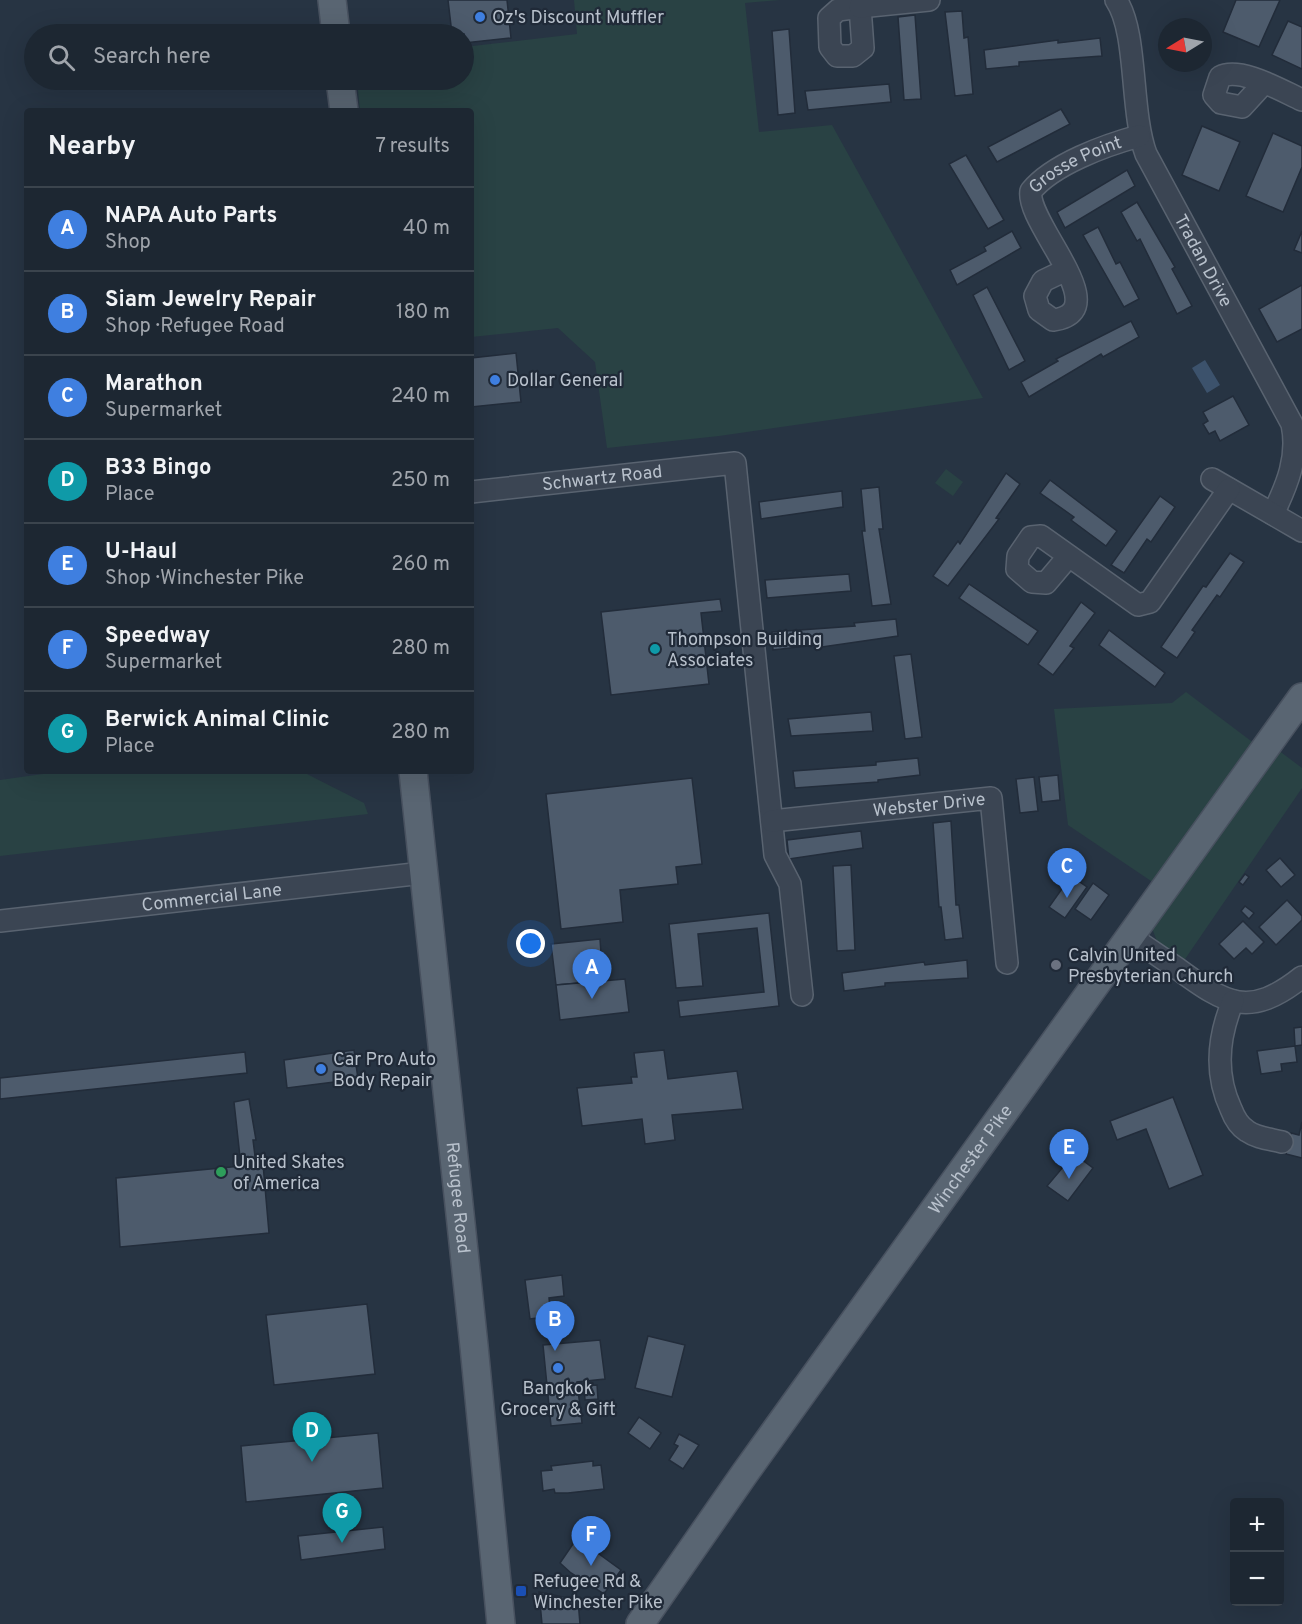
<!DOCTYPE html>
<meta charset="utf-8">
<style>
body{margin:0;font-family:Overpass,sans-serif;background:#2a333e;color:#f1f3f6}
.controls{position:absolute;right:18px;bottom:18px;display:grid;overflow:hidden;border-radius:6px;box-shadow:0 6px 24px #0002}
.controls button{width:54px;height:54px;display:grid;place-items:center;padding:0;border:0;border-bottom:2px solid #3b444d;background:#1d2732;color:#f1f3f6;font:30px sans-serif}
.compass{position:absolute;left:1158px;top:18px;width:54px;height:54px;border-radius:50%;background:#1d2732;box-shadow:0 6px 24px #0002;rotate:260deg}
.you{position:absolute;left:531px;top:944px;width:21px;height:21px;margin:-15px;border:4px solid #fff;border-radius:50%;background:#1a73e8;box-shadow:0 0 0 9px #1a73e833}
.badge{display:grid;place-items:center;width:39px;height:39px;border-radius:50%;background:#90bcf9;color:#fff;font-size:20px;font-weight:700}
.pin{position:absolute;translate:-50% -50px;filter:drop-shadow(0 2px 3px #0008)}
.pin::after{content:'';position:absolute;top:32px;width:21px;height:18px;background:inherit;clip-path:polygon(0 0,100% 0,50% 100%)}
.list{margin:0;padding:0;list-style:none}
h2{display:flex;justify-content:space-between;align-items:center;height:78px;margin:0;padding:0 24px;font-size:26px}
h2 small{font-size:20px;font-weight:400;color:#a0a5ac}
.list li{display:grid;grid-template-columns:39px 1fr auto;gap:18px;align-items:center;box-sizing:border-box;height:84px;padding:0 24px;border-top:2px solid #3b444d}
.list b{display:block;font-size:22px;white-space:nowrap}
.list p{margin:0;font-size:20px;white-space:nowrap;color:#a0a5ac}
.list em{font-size:20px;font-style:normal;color:#a0a5ac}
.icon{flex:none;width:33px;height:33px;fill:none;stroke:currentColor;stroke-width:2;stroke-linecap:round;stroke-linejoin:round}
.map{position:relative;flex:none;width:1302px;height:1624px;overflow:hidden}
.search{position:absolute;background:#1d2732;box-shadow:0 6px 24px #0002;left:24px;top:24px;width:450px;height:66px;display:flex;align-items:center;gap:15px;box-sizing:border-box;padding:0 21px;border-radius:33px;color:#a0a5ac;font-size:22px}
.panel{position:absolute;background:#1d2732;box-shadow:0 6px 24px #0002;left:24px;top:108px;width:450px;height:666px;border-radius:6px}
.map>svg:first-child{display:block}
.green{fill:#294244}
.water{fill:#3c526c}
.building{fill:#4d5b6c;stroke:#222c3a;stroke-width:1.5}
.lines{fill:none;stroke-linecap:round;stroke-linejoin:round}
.minor-casing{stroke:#596370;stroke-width:24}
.major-casing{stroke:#48515f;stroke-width:30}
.minor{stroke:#3b4553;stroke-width:21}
.major{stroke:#596572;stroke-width:27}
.shop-dot{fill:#3f7fe0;stroke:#202a38;stroke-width:2}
.culture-dot{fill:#0f9aa8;stroke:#202a38;stroke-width:2}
.worship-dot{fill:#6b7280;stroke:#202a38;stroke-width:2}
.leisure-dot{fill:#2e9e5b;stroke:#202a38;stroke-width:2}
.transit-dot{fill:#1a4fb4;stroke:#202a38;stroke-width:2}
.labels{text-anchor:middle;stroke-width:4.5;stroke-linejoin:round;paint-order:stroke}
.poi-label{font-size:18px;fill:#b8c1cc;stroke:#202a38;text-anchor:start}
.street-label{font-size:18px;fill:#b8c1cc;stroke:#202a38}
</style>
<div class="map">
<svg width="1302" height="1624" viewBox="0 0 1302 1624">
<rect width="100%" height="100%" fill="#273443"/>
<!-- green -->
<g class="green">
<path d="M574,0h206l-35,3 14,129 73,-7 151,273 -264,38 -112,12 -12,-86 -37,-34 -87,9v-226h-111l-3,-31h107v-33l113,-13z"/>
<path d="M946,469l17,13 -10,14 -18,-13z"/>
<path d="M1186,692l69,52 -98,141 -89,-60 -14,-116 118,-6z"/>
<path d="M1278,750l24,18v20l-121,177 -23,-21 -6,-16z"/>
<path d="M64,771h237l63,32 4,11 -368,42v-76z"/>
</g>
<!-- water -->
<path class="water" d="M1205,360l15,25 -13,8 -15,-25z"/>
<!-- building -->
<g class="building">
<path d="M448,0h59l4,38 -47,5v-9h-12z"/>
<path d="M1236,0h44l-21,47 -36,-15z"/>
<path d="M962,11l2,27 4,-1 5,57 -18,2 -10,-84z"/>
<path d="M915,15l6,84 -17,1 -6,-83z"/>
<path d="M1288,21l14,6v42l-30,-14z"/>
<path d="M789,29l6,84 -17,2 -6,-84z"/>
<path d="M1100,38l2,18 -83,6v4l-33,3 -2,-19 74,-10v3z"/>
<path d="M889,84l2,18 -83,8 -3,-19z"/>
<path d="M1061,109l9,15 -73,38 -9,-15z"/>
<path d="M1202,126l38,16 -21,49 -37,-16z"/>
<path d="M1273,133l29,13v21l-19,45 -37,-16z"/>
<path d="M966,155l38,65 -16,9 -39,-65z"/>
<path d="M1127,170l8,16 -70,42 -8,-16z"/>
<path d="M1137,202l38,65 -3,2 20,37 -15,8 -37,-75 -3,2 -16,-29z"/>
<path d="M1098,227l18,37 4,-2 19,37 -15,8 -41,-72z"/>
<path d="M1012,231l9,17 -64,37 -7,-15 36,-19 -2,-4z"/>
<path d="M1302,231v22l-8,-3z"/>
<path d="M1302,285v44l-25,13 -18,-33z"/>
<path d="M987,287l38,74 -16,9 -36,-75z"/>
<path d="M1131,321l8,16 -36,20 -2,-3 -72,43 -8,-15 37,-21 -2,-2z"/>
<path d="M516,353l5,49 -50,5v-49z"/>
<path d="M1233,396l16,29 -29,16 -5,-10 -6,3 -6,-10 5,-3 -5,-9z"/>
<path d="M1006,473l14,11 -24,34 3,1 -51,67 -15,-10 25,-35 2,3z"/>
<path d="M1050,480l67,51 -11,15 -35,-26 3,-3 -34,-24z"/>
<path d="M879,487l4,42h-4l12,75 -19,2 -10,-75h3l-4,-42z"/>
<path d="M842,491l1,16 -82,12 -2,-17z"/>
<path d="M1160,496l15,11 -24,35 -4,-3 -23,34 -13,-8z"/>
<path d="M1230,553l14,9 -24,35 -3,-2 -25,35 3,2 -18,26 -16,-11 42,-61 3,1z"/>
<path d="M849,574l2,17 -84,7 -2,-18z"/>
<path d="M969,584l69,47 -10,14 -69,-47z"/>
<path d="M720,599l2,12 -21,2 8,71 -98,11 -10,-83z"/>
<path d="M1081,602l14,11 -25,33 4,2 -21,27 -15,-11z"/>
<path d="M896,619l2,17 -83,12v-3l-42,5 -1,-18 83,-6 -1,-3z"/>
<path d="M1109,630l56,43 -10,14 -56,-42z"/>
<path d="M911,654l11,83 -17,2 -11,-83z"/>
<path d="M871,712l2,19 -82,5 -3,-17z"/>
<path d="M918,758l2,17 -42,5v2l-83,6 -2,-17 83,-6v-3z"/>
<path d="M1058,775l2,25 -18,2 -3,-25z"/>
<path d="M1034,777l4,34 -18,2 -4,-34z"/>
<path d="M692,778l10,86 -26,3 2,17 -58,6 3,32 -62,7 -15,-135z"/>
<path d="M951,821l5,84h3l4,33 -18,2 -4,-33h-2l-6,-84z"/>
<path d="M861,831l2,17 -74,11 -2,-19z"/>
<path d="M1280,858l15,17 -14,12 -15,-17z"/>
<path d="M851,865l4,85 -18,1 -4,-85z"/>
<path d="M1245,874l4,3 -6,8 -4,-3z"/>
<path d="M1071,876l16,11 -22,31 -16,-11z"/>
<path d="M1093,883l16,12 -18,25 -16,-11z"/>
<path d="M1287,900l15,16v4l-26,25 -17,-18z"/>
<path d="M1245,906l9,7 -5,6 -8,-8z"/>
<path d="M769,913l10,93 -99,11 -2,-16 86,-9 -7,-64 -59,6 5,52 -27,2 -7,-64z"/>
<path d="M1243,921l21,21 -12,12 -6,-6 -12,11 -15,-15z"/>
<path d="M600,939l3,42 -47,4 -5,-41z"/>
<path d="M967,960l1,18 -83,5v3l-41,5 -2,-18 82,-11 1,3z"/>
<path d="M625,979l4,33 -69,8 -4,-35z"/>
<path d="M1302,1027v18l-7,1 -1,-18z"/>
<path d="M1295,1046l2,16 -16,2 1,7 -21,3 -4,-23z"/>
<path d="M354,1050l4,29 -71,9 -3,-28z"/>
<path d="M664,1050l4,29 69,-8 6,38 -71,6 3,25 -30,4 -3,-25 -60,7 -5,-38 55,-5 -1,-6h6l-3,-24z"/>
<path d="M245,1052l2,21 -247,26v-21z"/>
<path d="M1173,1097l30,78 -34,14 -23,-60 -29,11 -7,-19z"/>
<path d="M249,1099l7,41h-3l3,24h7l6,69 -149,14 -4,-69 125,-12 -7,-64z"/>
<path d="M1302,1122v36l-16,-4 5,-21 8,2z"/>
<path d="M1074,1154l19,14 -25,33 -21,-15z"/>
<path d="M562,1275l2,21 -15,2 2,18 -21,3 -5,-39z"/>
<path d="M367,1304l8,70 -101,11 -8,-70z"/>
<path d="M648,1336l37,9 -13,52 -37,-9z"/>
<path d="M600,1340l5,39 -28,3 5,41 -31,3 -8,-81z"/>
<path d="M597,1385l1,14 -13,1 -1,-14z"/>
<path d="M639,1417l22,16 -11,16 -22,-16z"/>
<path d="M378,1433l5,55 -137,14 -5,-56z"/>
<path d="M679,1434l20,11 -16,24 -14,-9 9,-14 -4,-2z"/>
<path d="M593,1461v5l8,-1 3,24 -36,4h-13l-1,-4 -11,2 -2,-20 11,-1 -1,-4z"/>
<path d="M383,1527l2,22 -84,11 -3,-24z"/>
<path d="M577,1538l44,32 -17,24 -33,-21 -11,-10z"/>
<path d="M539,1592l39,8 2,24h-38z"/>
</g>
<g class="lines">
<defs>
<g id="minor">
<path id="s1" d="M1116,0c22,32 14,111 30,154l146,270c7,33 -5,61 -19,90"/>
<path d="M860,7l3,41 -10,8h-16l-7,-9 -1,-29 9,-8z"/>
<path d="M860,7l69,-7"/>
<path d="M1264,83l-22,24 -21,-4 -7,-8 6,-18c20,-11 62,14 82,23"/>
<path id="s2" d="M1066,270l-23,11 -8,15 4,14 14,10c65,-8 -28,-97 -22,-129 22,-27 75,-46 108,-55"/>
<path d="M1212,479l90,52"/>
<path id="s3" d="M471,492l264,-29 40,392 15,29 12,111"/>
<path d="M1068,557l-22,26 -14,-1 -15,-13 1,-13 13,-19 10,-1 97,69 12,-3 79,-113"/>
<path id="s4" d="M772,821l219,-23 16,165"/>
<path id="s5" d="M0,921l423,-48"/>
<path d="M1131,937c16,11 31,21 47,32 48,35 71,50 124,8"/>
<path d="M1233,1001c-15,36 -19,72 -2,108 3,8 8,17 16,22 10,7 23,8 35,11"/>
</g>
<g id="major">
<path d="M332,0l4,34"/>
<path d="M340,80l4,31"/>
<path id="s6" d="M413,771l61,575 27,278"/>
<path id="s7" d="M640,1624l105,-151 557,-776"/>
</g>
</defs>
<!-- minor casing -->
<use href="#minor" class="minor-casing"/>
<!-- major casing -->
<use href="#major" class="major-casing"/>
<!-- minor -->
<use href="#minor" class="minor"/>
<!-- major -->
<use href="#major" class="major"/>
</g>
<!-- markers -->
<g class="shop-dot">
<circle cx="480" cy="17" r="6"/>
<circle cx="495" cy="380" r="6"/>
<circle cx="321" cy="1069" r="6"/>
<circle cx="558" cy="1368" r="6"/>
</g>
<circle class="culture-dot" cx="655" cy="649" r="6"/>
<circle class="worship-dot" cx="1056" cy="965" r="6"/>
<circle class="leisure-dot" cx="221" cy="1172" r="6"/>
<rect class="transit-dot" x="515" y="1585" width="12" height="12" rx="3"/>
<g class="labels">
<!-- poi labels -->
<g class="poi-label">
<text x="492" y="23">Oz's Discount Muffler</text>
<text x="507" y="386">Dollar General</text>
<text x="667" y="645">Thompson Building<tspan x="667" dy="21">Associates</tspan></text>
<text x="1068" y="961">Calvin United<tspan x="1068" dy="21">Presbyterian Church</tspan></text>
<text x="333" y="1065">Car Pro Auto<tspan x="333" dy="21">Body Repair</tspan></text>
<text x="233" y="1168">United Skates<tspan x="233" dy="21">of America</tspan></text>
<text x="558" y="1394" text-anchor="middle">Bangkok<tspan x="558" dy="21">Grocery &amp; Gift</tspan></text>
<text x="533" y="1587">Refugee Rd &amp;<tspan x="533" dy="21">Winchester Pike</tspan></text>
</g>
<!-- street labels -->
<g class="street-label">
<text dy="6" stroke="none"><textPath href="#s2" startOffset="280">Grosse Point</textPath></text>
<text dy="6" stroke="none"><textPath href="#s1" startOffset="279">Tradan Drive</textPath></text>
<text dy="6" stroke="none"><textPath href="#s3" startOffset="132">Schwartz Road</textPath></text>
<text dy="6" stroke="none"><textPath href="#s4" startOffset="158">Webster Drive</textPath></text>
<text dy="6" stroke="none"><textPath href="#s5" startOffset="213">Commercial Lane</textPath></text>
<text dy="6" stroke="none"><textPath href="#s7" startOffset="570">Winchester Pike</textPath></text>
<text dy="6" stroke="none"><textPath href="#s6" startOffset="429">Refugee Road</textPath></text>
</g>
</g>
</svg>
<div class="controls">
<button>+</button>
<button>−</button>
</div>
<svg class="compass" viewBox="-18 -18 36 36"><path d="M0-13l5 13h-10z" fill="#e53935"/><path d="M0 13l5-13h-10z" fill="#a0a5ac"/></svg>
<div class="you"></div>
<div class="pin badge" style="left:592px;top:999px;background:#3f7fe0">A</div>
<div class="pin badge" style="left:555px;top:1351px;background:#3f7fe0">B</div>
<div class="pin badge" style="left:1067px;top:898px;background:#3f7fe0">C</div>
<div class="pin badge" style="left:312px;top:1462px;background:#0f9aa8">D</div>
<div class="pin badge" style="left:1069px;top:1179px;background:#3f7fe0">E</div>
<div class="pin badge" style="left:591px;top:1566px;background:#3f7fe0">F</div>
<div class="pin badge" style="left:342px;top:1543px;background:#0f9aa8">G</div>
<div class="search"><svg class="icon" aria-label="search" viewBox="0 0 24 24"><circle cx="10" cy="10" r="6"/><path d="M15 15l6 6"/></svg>Search here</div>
<section class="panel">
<h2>Nearby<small>7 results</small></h2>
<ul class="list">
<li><span class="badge" style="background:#3f7fe0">A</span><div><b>NAPA Auto Parts</b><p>Shop</p></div><em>40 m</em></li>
<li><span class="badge" style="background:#3f7fe0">B</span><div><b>Siam Jewelry Repair</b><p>Shop · Refugee Road</p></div><em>180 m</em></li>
<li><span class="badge" style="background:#3f7fe0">C</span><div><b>Marathon</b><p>Supermarket</p></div><em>240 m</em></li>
<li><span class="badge" style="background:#0f9aa8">D</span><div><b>B33 Bingo</b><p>Place</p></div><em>250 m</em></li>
<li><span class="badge" style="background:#3f7fe0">E</span><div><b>U-Haul</b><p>Shop · Winchester Pike</p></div><em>260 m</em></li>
<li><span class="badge" style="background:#3f7fe0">F</span><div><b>Speedway</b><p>Supermarket</p></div><em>280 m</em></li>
<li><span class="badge" style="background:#0f9aa8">G</span><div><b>Berwick Animal Clinic</b><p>Place</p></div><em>280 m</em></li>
</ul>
</section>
</div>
